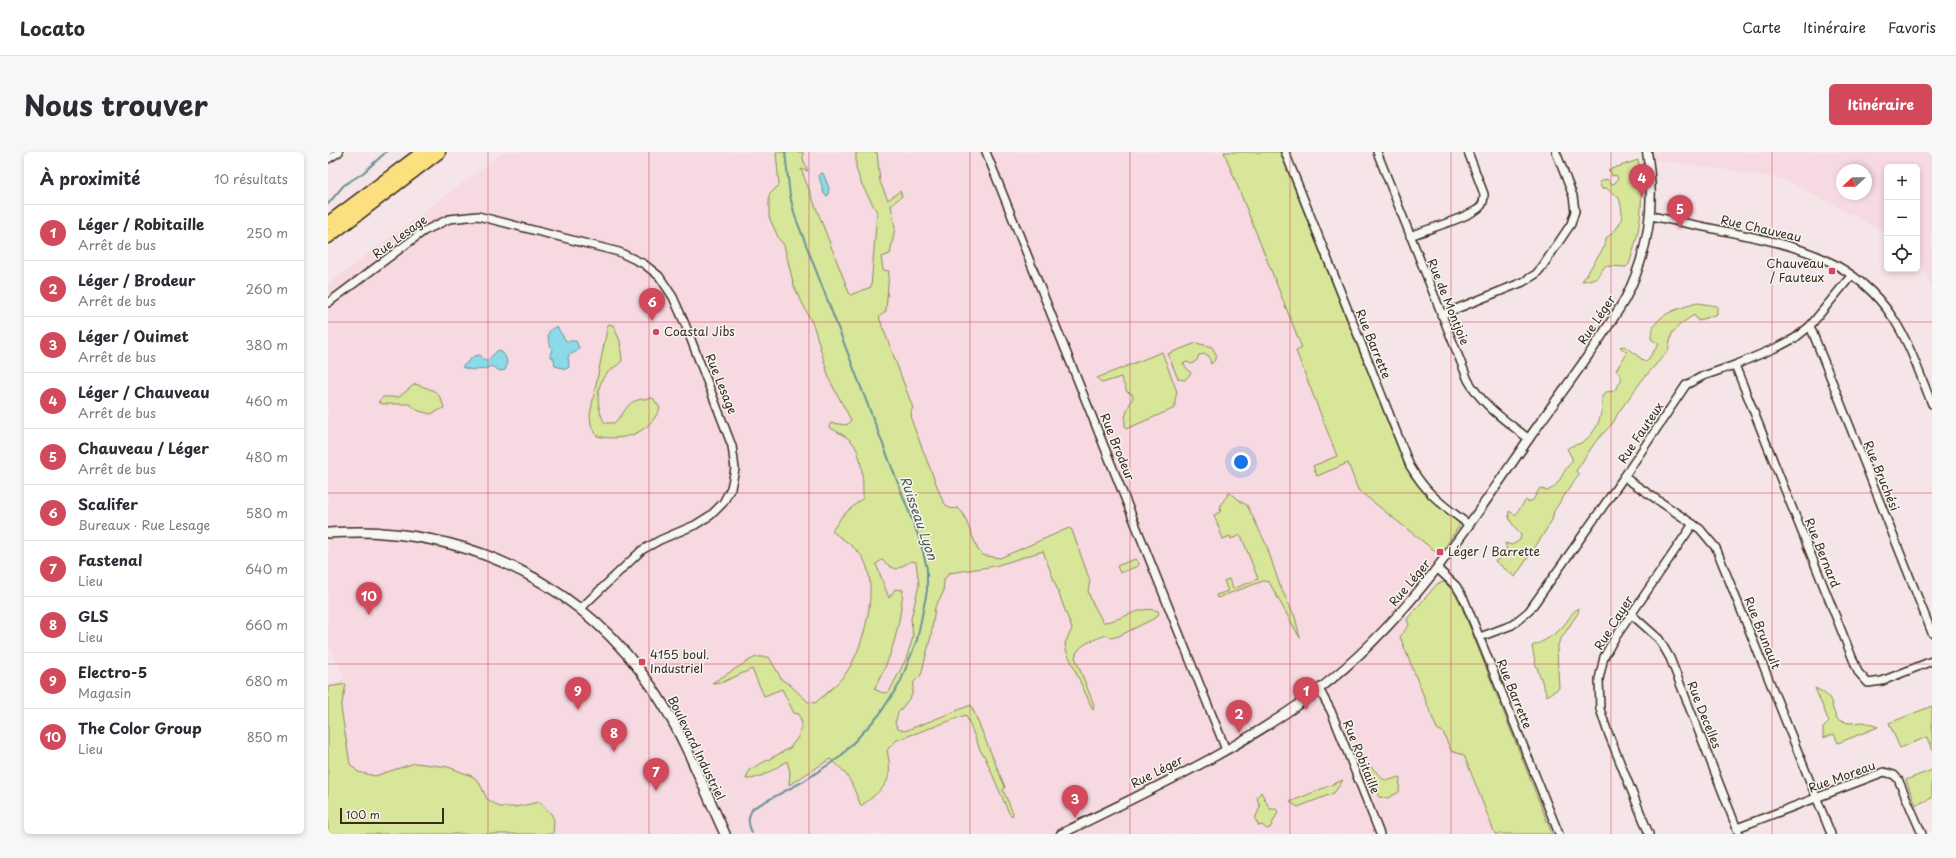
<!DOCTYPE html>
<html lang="fr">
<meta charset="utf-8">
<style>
body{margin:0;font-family:"Playpen Sans",sans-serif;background:#f7f7f7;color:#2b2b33}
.controls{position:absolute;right:12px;top:12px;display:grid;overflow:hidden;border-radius:6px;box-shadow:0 2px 6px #0003}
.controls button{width:36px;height:36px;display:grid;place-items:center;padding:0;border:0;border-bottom:1px solid #e1e1e2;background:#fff;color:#2b2b33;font:20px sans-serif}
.compass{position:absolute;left:1508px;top:12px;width:36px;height:36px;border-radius:50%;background:#fff;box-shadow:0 2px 6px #0003;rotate:248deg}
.scale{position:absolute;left:12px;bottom:10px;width:104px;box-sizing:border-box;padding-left:4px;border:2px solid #3b2a1e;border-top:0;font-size:11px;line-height:14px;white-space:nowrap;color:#3b2a1e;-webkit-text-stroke:3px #f6f6f2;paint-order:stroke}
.you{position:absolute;left:913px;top:310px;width:14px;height:14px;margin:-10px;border:3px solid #fff;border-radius:50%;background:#1a73e8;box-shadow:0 0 0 6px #1a73e833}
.badge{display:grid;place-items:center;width:26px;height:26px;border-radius:50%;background:#d1495b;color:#fff;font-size:13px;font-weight:700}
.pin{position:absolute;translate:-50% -33px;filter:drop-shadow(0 1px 2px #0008)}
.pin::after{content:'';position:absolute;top:21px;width:14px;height:12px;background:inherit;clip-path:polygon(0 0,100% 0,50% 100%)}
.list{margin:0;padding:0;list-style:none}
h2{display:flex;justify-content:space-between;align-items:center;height:52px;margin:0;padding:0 16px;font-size:17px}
h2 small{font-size:13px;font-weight:400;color:#7c7c81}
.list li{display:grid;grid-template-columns:26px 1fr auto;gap:12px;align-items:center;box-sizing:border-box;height:56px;padding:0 16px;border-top:1px solid #e1e1e2}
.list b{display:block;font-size:15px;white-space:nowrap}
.list p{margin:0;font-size:13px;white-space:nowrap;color:#7c7c81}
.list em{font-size:13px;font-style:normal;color:#7c7c81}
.icon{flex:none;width:22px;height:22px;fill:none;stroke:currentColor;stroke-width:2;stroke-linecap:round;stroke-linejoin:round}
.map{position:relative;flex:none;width:1604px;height:682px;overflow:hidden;border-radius:6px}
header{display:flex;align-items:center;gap:24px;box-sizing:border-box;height:56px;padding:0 20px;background:#fff;border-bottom:1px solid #e1e1e2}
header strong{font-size:19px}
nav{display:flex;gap:22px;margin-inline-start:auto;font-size:14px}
.intro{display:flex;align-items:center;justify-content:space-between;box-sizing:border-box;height:96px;padding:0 24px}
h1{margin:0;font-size:28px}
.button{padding:10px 18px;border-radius:6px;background:#d1495b;color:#fff;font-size:14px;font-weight:700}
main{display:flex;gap:24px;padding:0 24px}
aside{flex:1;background:#fff;border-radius:6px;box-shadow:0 2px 6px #0003}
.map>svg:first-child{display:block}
.built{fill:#f6d9e1;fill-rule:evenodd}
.green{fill:#d8e699;stroke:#8a885c;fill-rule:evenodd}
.water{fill:#8bdae9;stroke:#6b9498}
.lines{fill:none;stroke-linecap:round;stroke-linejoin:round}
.stream{stroke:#6b9498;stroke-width:2}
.minor-casing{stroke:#3b2a1e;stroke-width:10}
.tertiary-casing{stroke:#3b2a1e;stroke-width:11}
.secondary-casing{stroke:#3b2a1e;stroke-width:12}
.motorway-casing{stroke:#3b2a1e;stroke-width:15}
.minor{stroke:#f6f6f2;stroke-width:7}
.tertiary{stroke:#f6f6f2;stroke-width:8}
.secondary{stroke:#f6f6f2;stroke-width:9}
.motorway{stroke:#fce080;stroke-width:12}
.grid{fill:none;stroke:#d1495b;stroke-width:1;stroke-opacity:0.55}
.poi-dot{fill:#d1495b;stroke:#f6f6f2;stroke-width:1.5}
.labels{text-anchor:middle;stroke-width:3;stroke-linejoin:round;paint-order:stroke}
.street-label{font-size:12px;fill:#3b2a1e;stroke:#f6f6f2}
.poi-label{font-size:12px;fill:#3b2a1e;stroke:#f6f6f2;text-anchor:start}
.water-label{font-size:13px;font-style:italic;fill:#4f5651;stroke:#f6f6f2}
</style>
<header>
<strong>Locato</strong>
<nav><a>Carte</a><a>Itinéraire</a><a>Favoris</a></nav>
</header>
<div class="intro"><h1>Nous trouver</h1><a class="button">Itinéraire</a></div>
<main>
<aside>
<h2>À proximité<small>10 résultats</small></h2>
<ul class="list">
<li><span class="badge">1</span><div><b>Léger / Robitaille</b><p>Arrêt de bus</p></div><em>250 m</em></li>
<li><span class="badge">2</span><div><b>Léger / Brodeur</b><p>Arrêt de bus</p></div><em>260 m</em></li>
<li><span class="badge">3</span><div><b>Léger / Ouimet</b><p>Arrêt de bus</p></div><em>380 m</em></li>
<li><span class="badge">4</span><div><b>Léger / Chauveau</b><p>Arrêt de bus</p></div><em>460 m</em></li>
<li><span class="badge">5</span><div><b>Chauveau / Léger</b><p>Arrêt de bus</p></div><em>480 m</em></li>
<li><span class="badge">6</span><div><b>Scalifer</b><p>Bureaux · Rue Lesage</p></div><em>580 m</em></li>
<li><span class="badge">7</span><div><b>Fastenal</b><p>Lieu</p></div><em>640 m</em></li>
<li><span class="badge">8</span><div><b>GLS</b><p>Lieu</p></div><em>660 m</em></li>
<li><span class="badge">9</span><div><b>Electro-5</b><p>Magasin</p></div><em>680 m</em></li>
<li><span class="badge">10</span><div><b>The Color Group</b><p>Lieu</p></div><em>850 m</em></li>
</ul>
</aside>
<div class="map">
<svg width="1604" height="682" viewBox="0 0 1604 682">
<rect width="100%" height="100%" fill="#f6e5e8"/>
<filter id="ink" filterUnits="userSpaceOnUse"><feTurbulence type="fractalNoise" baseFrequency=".025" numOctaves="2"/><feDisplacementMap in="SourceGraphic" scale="8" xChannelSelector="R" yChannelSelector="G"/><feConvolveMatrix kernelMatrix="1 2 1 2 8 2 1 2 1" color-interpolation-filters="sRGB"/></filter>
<g filter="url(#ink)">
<!-- built -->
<g class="built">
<path d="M176,0h720l79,197 82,161 55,45 -40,48 95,231h-1167v-150l17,-5 -17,-36v-359z"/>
<path d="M1313,0h291v138l-15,-37v-86h-30v66l-97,-51 -12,-4 -136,-21zM1514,18h24v24h-24z"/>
</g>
<!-- green -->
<g class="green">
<path d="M448,0h27v7l5,12 -7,-2 49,126 21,-8 6,-75 -16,-29 -5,-15v-16h21l3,30 8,18 12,-9 2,5 -11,9 4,23 -5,26 -9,3 2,13 6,1 -3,40 -7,6 34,91 -2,3 1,11 30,77c5,8 6,11 16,9l5,5 15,37 5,5 4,1 13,2 69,-30 3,2 18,51 -2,10 3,9 12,22c18,0 37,-18 55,-11l1,3 -4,4 -36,18 -8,2 -5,-3c-12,5 -28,9 -31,22l19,48 -1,5 -27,-60 -1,-7 7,-14 -29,-78 -48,15 -46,7 -5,7 -1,13 -8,14 -4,29 -10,39 -7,7 -2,13 -14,18 -3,10 3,6 7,2 66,-26 34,82 -2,3 10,23 -1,3 -3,-3 -25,-58 -3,-3 -15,-37 -69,25 -10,10c7,33 -1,36 -26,56 -9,-22 -12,-33 -31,-47l-41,26 1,-13 -3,-11c-12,7 -27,19 -41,18l3,-9 41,-22 8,-11 4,-13 -3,-10 -5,-1 -12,-24 -18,7 -12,-27 -29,13 -11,1 38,-23 6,-3h13l13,23 7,4 19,18 7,1c11,-9 23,-19 31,-30 18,-25 33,-85 18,-113 -7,-13 -21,-20 -32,-29l10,-15 21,-18c0,-16 0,-47 -13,-58 -6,-5 -14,-9 -21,-13l2,-4 16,2 4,-5 -21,-39 -16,-54 -20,-41 -10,-41 -5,-6 -10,-22v-22l10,-10zM554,408l9,7 6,2 14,-8 5,1 3,23 -8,34 2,18 -7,22 -17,33 -6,1 -9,-4c18,-30 26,-64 29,-99l-8,-1 -6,9 -13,-34z"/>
<path d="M896,0h56l124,311 8,15 13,15 34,30v3l-19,29 -82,-65 -10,-27 -31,13 -4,-10 24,-10 -41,-105 6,-3z"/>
<path d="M1310,8c7,36 3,70 -9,104l-3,3 -21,-1 -9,13 -14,2 23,-35 1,-8c16,-12 19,-21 13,-40l-13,-10 -4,1 -3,-7 8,-3 5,5 3,-1 3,-5 -2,-3 -4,1 -1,-4 -3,-2z"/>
<path d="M1369,151l20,3v8l-19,7 -4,-6 -12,8 -10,10 -4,18 -25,28 -25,34 -5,10 -17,18 -20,30 3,3 -25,37 -2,9 -9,15 -28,42 -20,-16c9,-3 14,-8 10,-18l7,2 8,-5 1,-6c-6,-7 -14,-13 -12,-23l6,4 11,-15 2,2 5,-2 7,-12 7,3c15,-6 14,-20 25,-29v-4l-5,-9c4,-4 9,-4 14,-6 17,-10 22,-29 21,-47l4,-4 8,-1 7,-10v-5l-5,-6 11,-17 -7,-6 4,-1 22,16 13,-18 -8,-5c0,-25 27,-30 46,-36z"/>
<path d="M280,172l5,1 7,16 2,20c-5,5 -12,9 -17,14 -10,13 -8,36 0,48h9c18,-17 9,-23 39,-25l7,10c-11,26 -37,34 -63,28l-6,-11 -1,-10z"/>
<path d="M868,191l16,4 5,9 -2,4 -4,4 -2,-8 -4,-2 -6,1 -2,5 -5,4 -5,-2 -4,2 8,9 -6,7 -7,-1 -10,-25z"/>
<path d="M834,200l15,40 -2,8v8l-49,21c-4,-10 3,-23 7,-32l-1,-3 -5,-2 -6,-15 -19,6 -5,-5z"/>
<path d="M87,232c17,6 24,5 29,24l-13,6 -12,-3 -10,-7h-26l-5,-2 5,-5h16z"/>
<path d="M901,341c8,3 10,9 18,12l19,39 14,42 15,31 5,21 -31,-56 -6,-1 -46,17 -1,-3 12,-4 -4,-10 5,-2 4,10 25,-10 -17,-44 -10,4 -1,-3 -7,3 -9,-24 6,-3 1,-8z"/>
<path d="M807,407l4,4 -1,3 -18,7 -3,-7z"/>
<path d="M1116,430l10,10 5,8 93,234h-57l-31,-79 -13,-4 -8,-19 -6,-3 -37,-92 9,-12 -2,-6 30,-35z"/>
<path d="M1251,456l-1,5 -19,29 -2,8 2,38 -12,8 -12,-34 -3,-16c11,-4 25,-12 32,-21 6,-7 7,-13 15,-17z"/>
<path d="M18,532l-5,24 9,56 8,8 17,4 40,-13 33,4 24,9 7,6 8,17 13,8h15l25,-5 12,13 2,6 -1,13h-225v-147z"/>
<path d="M1487,536c23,11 12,14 23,32l11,3 15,-1 14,5 -40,16 -4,-9 -11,4v-10l6,-6z"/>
<path d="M1604,554v45l-5,-14 -27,11 -11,-25z"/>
<path d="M1043,615c11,9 10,18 27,10l2,1 -1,14 -11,6 -9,-1 -12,-23 1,-5z"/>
<path d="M1604,618v28l-16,7 -10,-25z"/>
<path d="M1015,628l-9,13 -36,14 -8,-5z"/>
<path d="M933,640l9,17h6l2,3 -8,16 -3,1 -5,-4 -3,1 -4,-7 5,-12 -3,-9z"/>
</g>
<!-- water -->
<g class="water">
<path d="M495,21l6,15 -1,8 -4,-2 -5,-18 1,-2z"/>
<path d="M229,175l9,14h10l3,7 -2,3 -9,5 1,11 -3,2 -11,-3 -1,-7 -4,-3 2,-7c-4,-8 -8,-20 5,-22z"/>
<path d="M172,198c6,6 9,12 5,20l-5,1 -9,-5c-7,5 -21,5 -29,1l12,-11 6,-1 5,5h3l9,-9z"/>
</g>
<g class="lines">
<!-- stream -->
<g class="stream">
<path d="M0,52l16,-19 19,-12 23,-21"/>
<path d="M424,681c-4,-10 -5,-15 1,-25l51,-27 36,-24 39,-42 21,-32 17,-43 10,-49v-22l-6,-26 -126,-327 -5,-20 -5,-44"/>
</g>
<defs>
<g id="minor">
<path d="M658,0l240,598"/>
<path d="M957,0l125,314c18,30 32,38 59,59"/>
<path d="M1049,0l91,228c15,26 38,41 61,59"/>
<path d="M0,7l11,-7"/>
<path d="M1323,64c28,6 55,11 83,17 64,13 121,27 159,85 17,26 27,57 39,86"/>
<path d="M1082,84c14,-6 64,-20 71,-30 3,-4 3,-8 3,-12l-16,-42"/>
<path d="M0,151l96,-72 25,-12 29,-3 141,36 25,12 15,12 14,21 12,27 47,122 3,23 -4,19 -8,15 -12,12 -16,10 -35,15 -18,10 -62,59"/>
<path d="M1113,163l82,-33 13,-8 6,-7 29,-43 4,-13 -2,-15 -17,-44"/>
<path d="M1482,174l122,307"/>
<path d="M1407,213l123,307 10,11 14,-2 50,-20"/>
<path d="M1296,325l76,52 16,19 115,286"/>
<path d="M1110,417l18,17 8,13 95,235"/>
<path d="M1303,462l28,25 11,19 69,176"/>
<path d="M1152,485l32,-12 17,-14 95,-134 62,-92 17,-9 32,-11 45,-19 15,-8 15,-12 41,-50"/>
<path d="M991,537l12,22 49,123"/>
<path d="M1409,676l147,-56 10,3 4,4 24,55"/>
<path d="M1321,682l-42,-104 -7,-21 -1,-30 5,-22 9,-16 80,-117"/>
</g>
<path id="tertiary" d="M733,682c88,-44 179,-84 257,-144 90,-69 149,-162 212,-253 32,-46 67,-90 95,-138 24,-47 31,-95 22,-147"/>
<path id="secondary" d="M0,381c18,-1 36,-2 54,0 119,8 221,71 282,173 24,40 41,85 61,128"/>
<g id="motorway">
<path d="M0,71l95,-71"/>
<path d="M0,85l111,-85"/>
</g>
</defs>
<!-- minor casing -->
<use href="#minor" class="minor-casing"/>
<!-- tertiary casing -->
<use href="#tertiary" class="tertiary-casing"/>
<!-- secondary casing -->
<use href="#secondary" class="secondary-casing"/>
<!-- motorway casing -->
<use href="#motorway" class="motorway-casing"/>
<!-- minor -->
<use href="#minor" class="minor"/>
<!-- tertiary -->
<use href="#tertiary" class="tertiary"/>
<!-- secondary -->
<use href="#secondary" class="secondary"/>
<!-- motorway -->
<use href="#motorway" class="motorway"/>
</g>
</g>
<!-- grid -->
<path class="grid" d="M160,0v682M321,0v682M481,0v682M642,0v682M802,0v682M962,0v682M1123,0v682M1283,0v682M1444,0v682M0,170h1604M0,341h1604M0,512h1604"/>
<!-- markers -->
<g class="poi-dot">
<rect x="1500" y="115" width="8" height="8" rx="2"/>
<circle cx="328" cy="180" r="4"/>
<rect x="1108" y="396" width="8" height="8" rx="2"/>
<rect x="310" y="506" width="8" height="8" rx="2"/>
</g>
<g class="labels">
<!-- street labels -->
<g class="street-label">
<text transform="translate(1433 77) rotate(13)" y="4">Rue Chauveau</text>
<text transform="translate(72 85) rotate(-36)" y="4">Rue Lesage</text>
<text transform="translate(1120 150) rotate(68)" y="4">Rue de Montjoie</text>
<text transform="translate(1269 168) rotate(-56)" y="4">Rue Léger</text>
<text transform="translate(1045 192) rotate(68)" y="4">Rue Barrette</text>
<text transform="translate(393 232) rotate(68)" y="4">Rue Lesage</text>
<text transform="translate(1313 281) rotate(-56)" y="4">Rue Fauteux</text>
<text transform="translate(789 295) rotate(68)" y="4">Rue Brodeur</text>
<text transform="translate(1553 324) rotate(68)" y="4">Rue Bruchési</text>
<text transform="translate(1494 401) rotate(68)" y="4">Rue Bernard</text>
<text transform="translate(1082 431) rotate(-50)" y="4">Rue Léger</text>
<text transform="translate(1286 471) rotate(-58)" y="4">Rue Cayer</text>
<text transform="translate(1434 481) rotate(68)" y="4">Rue Brunault</text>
<text transform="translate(1186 542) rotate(68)" y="4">Rue Barrette</text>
<text transform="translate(1376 563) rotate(68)" y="4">Rue Decelles</text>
<text transform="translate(368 596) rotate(64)" y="4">Boulevard Industriel</text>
<text transform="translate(1033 605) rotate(68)" y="4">Rue Robitaille</text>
<text transform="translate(829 620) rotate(-27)" y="4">Rue Léger</text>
<text transform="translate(1514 625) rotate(-20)" y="4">Rue Moreau</text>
</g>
<!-- poi labels -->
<g class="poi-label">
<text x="1496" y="116" text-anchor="end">Chauveau<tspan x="1496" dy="14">/ Fauteux</tspan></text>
<text x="336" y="184">Coastal Jibs</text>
<text x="1120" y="404">Léger / Barrette</text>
<text x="322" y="507">4155 boul.<tspan x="322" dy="14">Industriel</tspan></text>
</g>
<!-- water labels -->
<g class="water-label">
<text transform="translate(591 366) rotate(71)" y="5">Ruisseau Lyon</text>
</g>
</g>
</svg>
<div class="controls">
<button>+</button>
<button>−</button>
<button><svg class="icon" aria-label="locate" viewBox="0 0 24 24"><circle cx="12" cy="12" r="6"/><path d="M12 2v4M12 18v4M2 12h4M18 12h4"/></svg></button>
</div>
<svg class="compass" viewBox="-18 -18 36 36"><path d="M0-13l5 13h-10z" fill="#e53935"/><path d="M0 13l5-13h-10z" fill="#7c7c81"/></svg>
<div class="scale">100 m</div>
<div class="you"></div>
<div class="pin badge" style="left:978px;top:558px">1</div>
<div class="pin badge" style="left:911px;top:581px">2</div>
<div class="pin badge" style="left:747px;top:666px">3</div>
<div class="pin badge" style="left:1314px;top:45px">4</div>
<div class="pin badge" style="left:1352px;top:76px">5</div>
<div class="pin badge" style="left:324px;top:169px">6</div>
<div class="pin badge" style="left:328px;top:639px">7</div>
<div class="pin badge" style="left:286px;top:600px">8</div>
<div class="pin badge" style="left:250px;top:558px">9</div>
<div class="pin badge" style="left:41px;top:463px">10</div>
</div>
</main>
